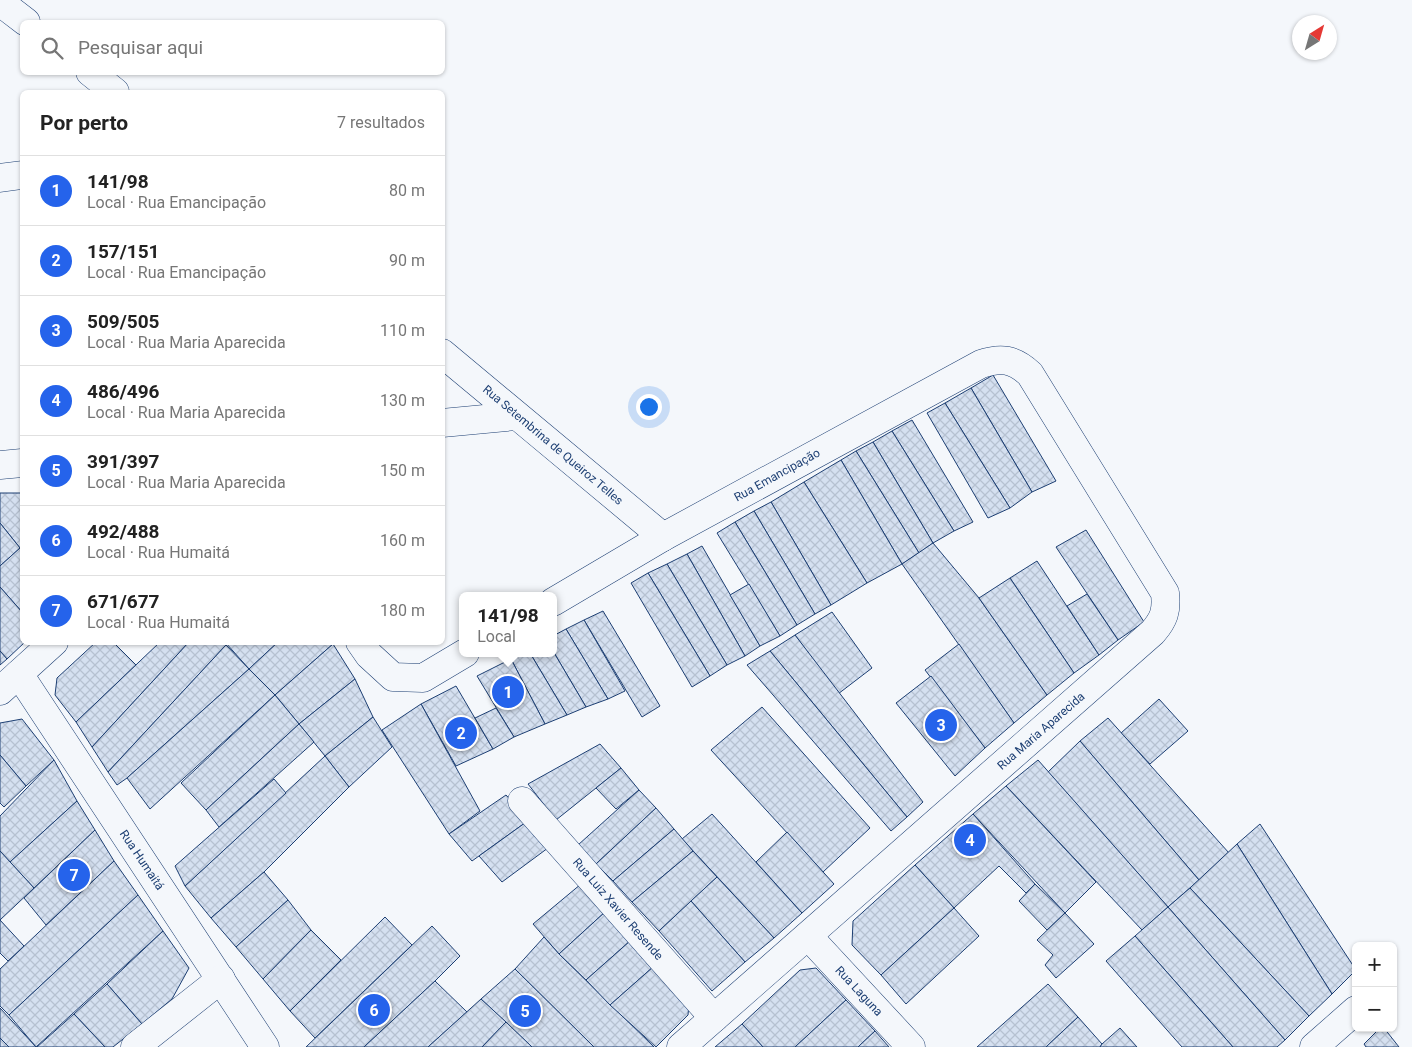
<!DOCTYPE html>
<html lang="pt">
<meta charset="utf-8">
<style>
body{margin:0;font-family:Roboto,sans-serif;background:#f6f6f6;color:#222}
.controls{position:absolute;right:15px;bottom:15px;display:grid;overflow:hidden;border-radius:8px;box-shadow:0 1px 4px #0004}
.controls button{width:45px;height:45px;display:grid;place-items:center;padding:0;border:0;border-bottom:1px solid #e0e0e0;background:#fff;color:#222;font:25px sans-serif}
.compass{position:absolute;left:1292px;top:15px;width:45px;height:45px;border-radius:50%;background:#fff;box-shadow:0 1px 4px #0004;rotate:37deg}
.you{position:absolute;left:648px;top:406px;width:18px;height:18px;margin:-12px;border:4px solid #fff;border-radius:50%;background:#1a73e8;box-shadow:0 0 0 8px #1a73e833}
.badge{display:grid;place-items:center;width:32px;height:32px;border-radius:50%;background:#2563eb;color:#fff;font-size:16px;font-weight:700}
.pin{position:absolute;translate:-50% -50%;border:2px solid #fff;box-shadow:0 1px 5px #0006}
.popup{position:absolute;left:459px;top:592px;width:98px;height:65px;box-sizing:border-box;display:grid;place-content:center;border-radius:8px;background:#fff;filter:drop-shadow(0 1px 4px #0005);font-size:16px;white-space:nowrap;color:#767676}
.popup b{font-size:19px;color:#222}
.popup::after{content:'';position:absolute;left:50%;top:100%;margin-left:-10px;border:10px solid transparent;border-top-color:#fff}
.list{margin:0;padding:0;list-style:none}
h2{display:flex;justify-content:space-between;align-items:center;height:65px;margin:0;padding:0 20px;font-size:21px}
h2 small{font-size:16px;font-weight:400;color:#767676}
.list li{display:grid;grid-template-columns:32px 1fr auto;gap:15px;align-items:center;box-sizing:border-box;height:70px;padding:0 20px;border-top:1px solid #e0e0e0}
.list b{display:block;font-size:19px;white-space:nowrap}
.list p{margin:0;font-size:16px;white-space:nowrap;color:#767676}
.list em{font-size:16px;font-style:normal;color:#767676}
.icon{flex:none;width:28px;height:28px;fill:none;stroke:currentColor;stroke-width:2;stroke-linecap:round;stroke-linejoin:round}
.map{position:relative;flex:none;width:1412px;height:1047px;overflow:hidden}
.search{position:absolute;background:#fff;box-shadow:0 1px 4px #0004;left:20px;top:20px;width:425px;height:55px;display:flex;align-items:center;gap:12px;box-sizing:border-box;padding:0 18px;border-radius:8px;color:#767676;font-size:19px}
.panel{position:absolute;background:#fff;box-shadow:0 1px 4px #0004;left:20px;top:90px;width:425px;height:555px;border-radius:8px}
.map>svg:first-child{display:block}
.building{fill:url(#building-cross-hatch);stroke:#1d3f73}
.lines{fill:none;stroke-linecap:round;stroke-linejoin:round}
.minor-casing{stroke:#1d3f73;stroke-width:29}
.minor{stroke:#f4f7fb;stroke-width:28}
.labels{text-anchor:middle;stroke-width:4;stroke-linejoin:round;paint-order:stroke}
.street-label{font-size:12px;fill:#1d3f73;stroke:#f4f7fb}
</style>
<div class="map">
<svg width="1412" height="1047" viewBox="0 0 1412 1047">
<defs>
<pattern id="building-cross-hatch" width="8" height="8" patternUnits="userSpaceOnUse" patternTransform="scale(1.25)"><rect width="8" height="8" fill="#d5e0f0"/><path d="M0 0l8 8M0 8l8-8" fill="none" stroke="#b6c1d1"/></pattern>
</defs>
<rect width="100%" height="100%" fill="#f4f7fb"/>
<!-- building -->
<g class="building">
<path d="M993,375l63,106 -24,11 -61,-104z"/>
<path d="M971,388l61,104 -22,16 -65,-105z"/>
<path d="M945,403l65,105 -22,10 -61,-105z"/>
<path d="M912,420l61,102 -19,9 -62,-100z"/>
<path d="M892,431l62,100 -21,12 -60,-101z"/>
<path d="M873,442l60,101 -14,10 -63,-102z"/>
<path d="M856,451l63,102 -17,11 -61,-104z"/>
<path d="M841,460l61,104 -35,19 -63,-101z"/>
<path d="M804,482l63,101 -36,22 -60,-103z"/>
<path d="M0,493h22v53l-2,2 -20,-25z"/>
<path d="M771,502l60,103 -16,9 -61,-103z"/>
<path d="M754,511l61,103 -18,11 -62,-103z"/>
<path d="M735,522l62,103 -17,11 -63,-103z"/>
<path d="M0,523l20,25 -20,18z"/>
<path d="M1086,530l58,92 -26,18 -62,-93z"/>
<path d="M933,543l46,55 68,97 -33,28 -112,-159z"/>
<path d="M702,546l58,100 -15,10 -58,-102z"/>
<path d="M20,548l2,3v61l-22,-25v-21z"/>
<path d="M687,554l58,102 -18,9 -60,-101z"/>
<path d="M1037,561l62,94 -25,18 -64,-95z"/>
<path d="M667,564l60,101 -17,11 -62,-103z"/>
<path d="M648,573l62,103 -18,11 -61,-104z"/>
<path d="M1010,578l64,95 -27,22 -68,-97z"/>
<path d="M749,584l31,52 -20,10 -30,-51z"/>
<path d="M0,587l22,25v30h3l-18,17 -7,-8z"/>
<path d="M1087,594l31,46 -19,15 -32,-49z"/>
<path d="M603,611l57,95 -18,11 -58,-97z"/>
<path d="M832,612l40,56 -34,26 -43,-59z"/>
<path d="M584,620l41,71 -17,8 -42,-70z"/>
<path d="M566,629l42,70 -22,8 -33,-56v-15z"/>
<path d="M795,635l128,167 -16,15 -137,-166z"/>
<path d="M96,642h17l23,23 -60,57 -21,-27 2,-17z"/>
<path d="M160,642h29l-97,105 -16,-25z"/>
<path d="M189,642h36l1,3 -118,127 -16,-25z"/>
<path d="M225,642h49l2,2 -27,25z"/>
<path d="M278,642h54l1,2 -58,51 -26,-26z"/>
<path d="M333,644l22,35 -56,45 -24,-29z"/>
<path d="M959,644l55,79 -29,25 -60,-78z"/>
<path d="M226,645l23,24 -122,109 -10,7 -9,-13z"/>
<path d="M0,651l7,8 -7,6z"/>
<path d="M553,651l33,56 -19,8 -37,-62h23z"/>
<path d="M770,651l137,166 -16,14 -144,-166z"/>
<path d="M522,653h8l37,62 -22,9 -34,-65z"/>
<path d="M511,659l34,65 -31,13 -37,-61z"/>
<path d="M249,669l26,26 -125,114 -23,-31z"/>
<path d="M931,676l54,72 -30,28 -59,-73z"/>
<path d="M355,679l18,38 -48,39 -26,-32z"/>
<path d="M456,686l37,63 -37,17 -35,-62z"/>
<path d="M275,695l24,29 -93,86 -25,-27z"/>
<path d="M1159,699l29,32 -38,33 -29,-31z"/>
<path d="M421,704l59,107 -31,23 -67,-104z"/>
<path d="M762,707l108,121 -47,44 -112,-122z"/>
<path d="M496,708l18,29 -21,12 -18,-31z"/>
<path d="M373,717l19,30 -43,40 -24,-31z"/>
<path d="M1108,718l121,135 -30,27 -119,-139z"/>
<path d="M22,719l32,41 -28,26 -26,-31v-32z"/>
<path d="M299,724l15,18 -95,85 -13,-17z"/>
<path d="M1080,741l119,139 -31,27 -120,-135z"/>
<path d="M600,744l21,24 -65,52 -28,-36z"/>
<path d="M0,755l26,31 -22,21 -4,-4z"/>
<path d="M325,756l24,31 -85,85 -53,46 -26,-32z"/>
<path d="M54,760l23,41 -67,61 -10,-11v-35z"/>
<path d="M1038,760l130,147 -26,23 -136,-144z"/>
<path d="M621,768l18,22 -23,19 -20,-21z"/>
<path d="M274,779l12,14 -101,93 -10,-20z"/>
<path d="M1006,786l90,96 -31,31 -92,-99z"/>
<path d="M639,790l17,18 -60,56 -18,-19z"/>
<path d="M506,795l23,25 -57,41 -23,-27z"/>
<path d="M77,801l18,29 -61,58 -24,-26z"/>
<path d="M656,808l18,21 -61,52 -17,-17z"/>
<path d="M712,814l90,99 -28,25 -92,-99z"/>
<path d="M973,814l62,70 -9,9 -27,-27 -45,42 -39,-43z"/>
<path d="M529,820l23,25 -50,37 -23,-26z"/>
<path d="M1260,824l96,146 -24,24 -95,-150z"/>
<path d="M674,829l19,22 -61,51 -19,-21z"/>
<path d="M95,830l19,31 -68,64 -22,-27z"/>
<path d="M787,832l47,52 -32,29 -46,-51z"/>
<path d="M1237,844l95,150 -23,22 -119,-128z"/>
<path d="M0,851l34,37 -34,32z"/>
<path d="M693,851l24,26 -58,54 -27,-29z"/>
<path d="M114,861l24,34 -129,120 -9,-9v-37z"/>
<path d="M915,865l39,43 -73,67 -29,-30 1,-24z"/>
<path d="M264,872l24,28 -52,47 -25,-29z"/>
<path d="M717,877l57,61 -29,24 -54,-61z"/>
<path d="M581,884l24,28 -46,42 -26,-30z"/>
<path d="M1035,884l30,29 -18,17 -28,-29z"/>
<path d="M1190,888l119,128 -24,24 -117,-133z"/>
<path d="M138,895l25,36 -127,116 -27,-32z"/>
<path d="M288,900l23,30 -48,49 -27,-32z"/>
<path d="M691,901l54,61 -33,29 -53,-60z"/>
<path d="M1168,907l117,133 -8,7h-44l-98,-111z"/>
<path d="M954,908l25,28 -73,68 -25,-29z"/>
<path d="M605,912l25,29 -44,39 -27,-26z"/>
<path d="M1065,913l29,31 -38,34 -11,-13 8,-10 -16,-15z"/>
<path d="M385,917l27,28 -97,93 -25,-27z"/>
<path d="M0,920l24,26 -16,15 -8,-8z"/>
<path d="M432,926l28,30 -25,25 -71,66h-58z"/>
<path d="M311,930l30,30 -51,51 -27,-32z"/>
<path d="M163,931l26,37 -17,31 -30,25 -35,-40z"/>
<path d="M1135,936l98,111h-51l-76,-86z"/>
<path d="M544,937l15,17 95,93h-60l-79,-78z"/>
<path d="M630,941l23,26 -43,38 -24,-25z"/>
<path d="M653,967l36,37 -1,11 -32,32 -46,-42z"/>
<path d="M816,968l30,32 -51,47h-32l-21,-23 58,-54z"/>
<path d="M515,969l79,78h-62l-51,-48z"/>
<path d="M435,981l32,31 -39,35h-64z"/>
<path d="M107,984l35,40 -29,23h-8l-31,-33z"/>
<path d="M1048,984l30,33 -32,30h-69z"/>
<path d="M481,999l25,23 -24,25h-54z"/>
<path d="M846,1000l29,31 -17,16h-63z"/>
<path d="M0,1008l36,39h-27l-9,-9z"/>
<path d="M74,1014l31,33h-68z"/>
<path d="M1078,1017l24,27 -2,3h-54z"/>
<path d="M506,1022l26,25h-50z"/>
<path d="M742,1024l21,23h-48z"/>
<path d="M1120,1028l17,19h-37l2,-3z"/>
<path d="M1380,1028h4l15,19h-33l-2,-3z"/>
<path d="M875,1031l14,16h-31z"/>
<path d="M0,1038l9,9h-9z"/>
</g>
<g class="lines">
<defs>
<g id="minor">
<path d="M0,2l26,20"/>
<path d="M90,72l25,20"/>
<path d="M0,178l22,-3"/>
<path d="M442,353l221,184"/>
<path d="M442,423l74,-7"/>
<path d="M0,465l22,-2"/>
<path d="M553,602l110,-65 318,-173c20,-7 33,-5 49,10l135,219c2,18 -1,26 -12,39l-472,415"/>
<path d="M360,642l9,13 24,22 30,1 42,-25"/>
<path d="M19,674l246,373"/>
<path d="M0,691l54,-49"/>
<path d="M522,801l192,217"/>
<path d="M808,936l103,111"/>
<path d="M135,1047l86,-68"/>
<path d="M1314,1047l42,-37"/>
</g>
</defs>
<!-- minor casing -->
<use href="#minor" class="minor-casing"/>
<!-- minor -->
<use href="#minor" class="minor"/>
</g>
<g class="labels">
<!-- street labels -->
<g class="street-label">
<text transform="translate(553 445) rotate(40)" y="4">Rua Setembrina de Queiroz Telles</text>
<text transform="translate(777 475) rotate(-29)" y="4">Rua Emancipação</text>
<text transform="translate(1041 731) rotate(-41)" y="4">Rua Maria Aparecida</text>
<text transform="translate(142 860) rotate(56)" y="4">Rua Humaitá</text>
<text transform="translate(618 909) rotate(49)" y="4">Rua Luiz Xavier Resende</text>
<text transform="translate(859 991) rotate(47)" y="4">Rua Laguna</text>
</g>
</g>
</svg>
<div class="controls">
<button>+</button>
<button>−</button>
</div>
<svg class="compass" viewBox="-18 -18 36 36"><path d="M0-13l5 13h-10z" fill="#e53935"/><path d="M0 13l5-13h-10z" fill="#767676"/></svg>
<div class="you"></div>
<div class="pin badge" style="left:508px;top:692px">1</div>
<div class="popup"><b>141/98</b>Local</div>
<div class="pin badge" style="left:461px;top:733px">2</div>
<div class="pin badge" style="left:941px;top:725px">3</div>
<div class="pin badge" style="left:970px;top:840px">4</div>
<div class="pin badge" style="left:525px;top:1011px">5</div>
<div class="pin badge" style="left:374px;top:1010px">6</div>
<div class="pin badge" style="left:74px;top:875px">7</div>
<div class="search"><svg class="icon" aria-label="search" viewBox="0 0 24 24"><circle cx="10" cy="10" r="6"/><path d="M15 15l6 6"/></svg>Pesquisar aqui</div>
<section class="panel">
<h2>Por perto<small>7 resultados</small></h2>
<ul class="list">
<li><span class="badge">1</span><div><b>141/98</b><p>Local · Rua Emancipação</p></div><em>80 m</em></li>
<li><span class="badge">2</span><div><b>157/151</b><p>Local · Rua Emancipação</p></div><em>90 m</em></li>
<li><span class="badge">3</span><div><b>509/505</b><p>Local · Rua Maria Aparecida</p></div><em>110 m</em></li>
<li><span class="badge">4</span><div><b>486/496</b><p>Local · Rua Maria Aparecida</p></div><em>130 m</em></li>
<li><span class="badge">5</span><div><b>391/397</b><p>Local · Rua Maria Aparecida</p></div><em>150 m</em></li>
<li><span class="badge">6</span><div><b>492/488</b><p>Local · Rua Humaitá</p></div><em>160 m</em></li>
<li><span class="badge">7</span><div><b>671/677</b><p>Local · Rua Humaitá</p></div><em>180 m</em></li>
</ul>
</section>
</div>
